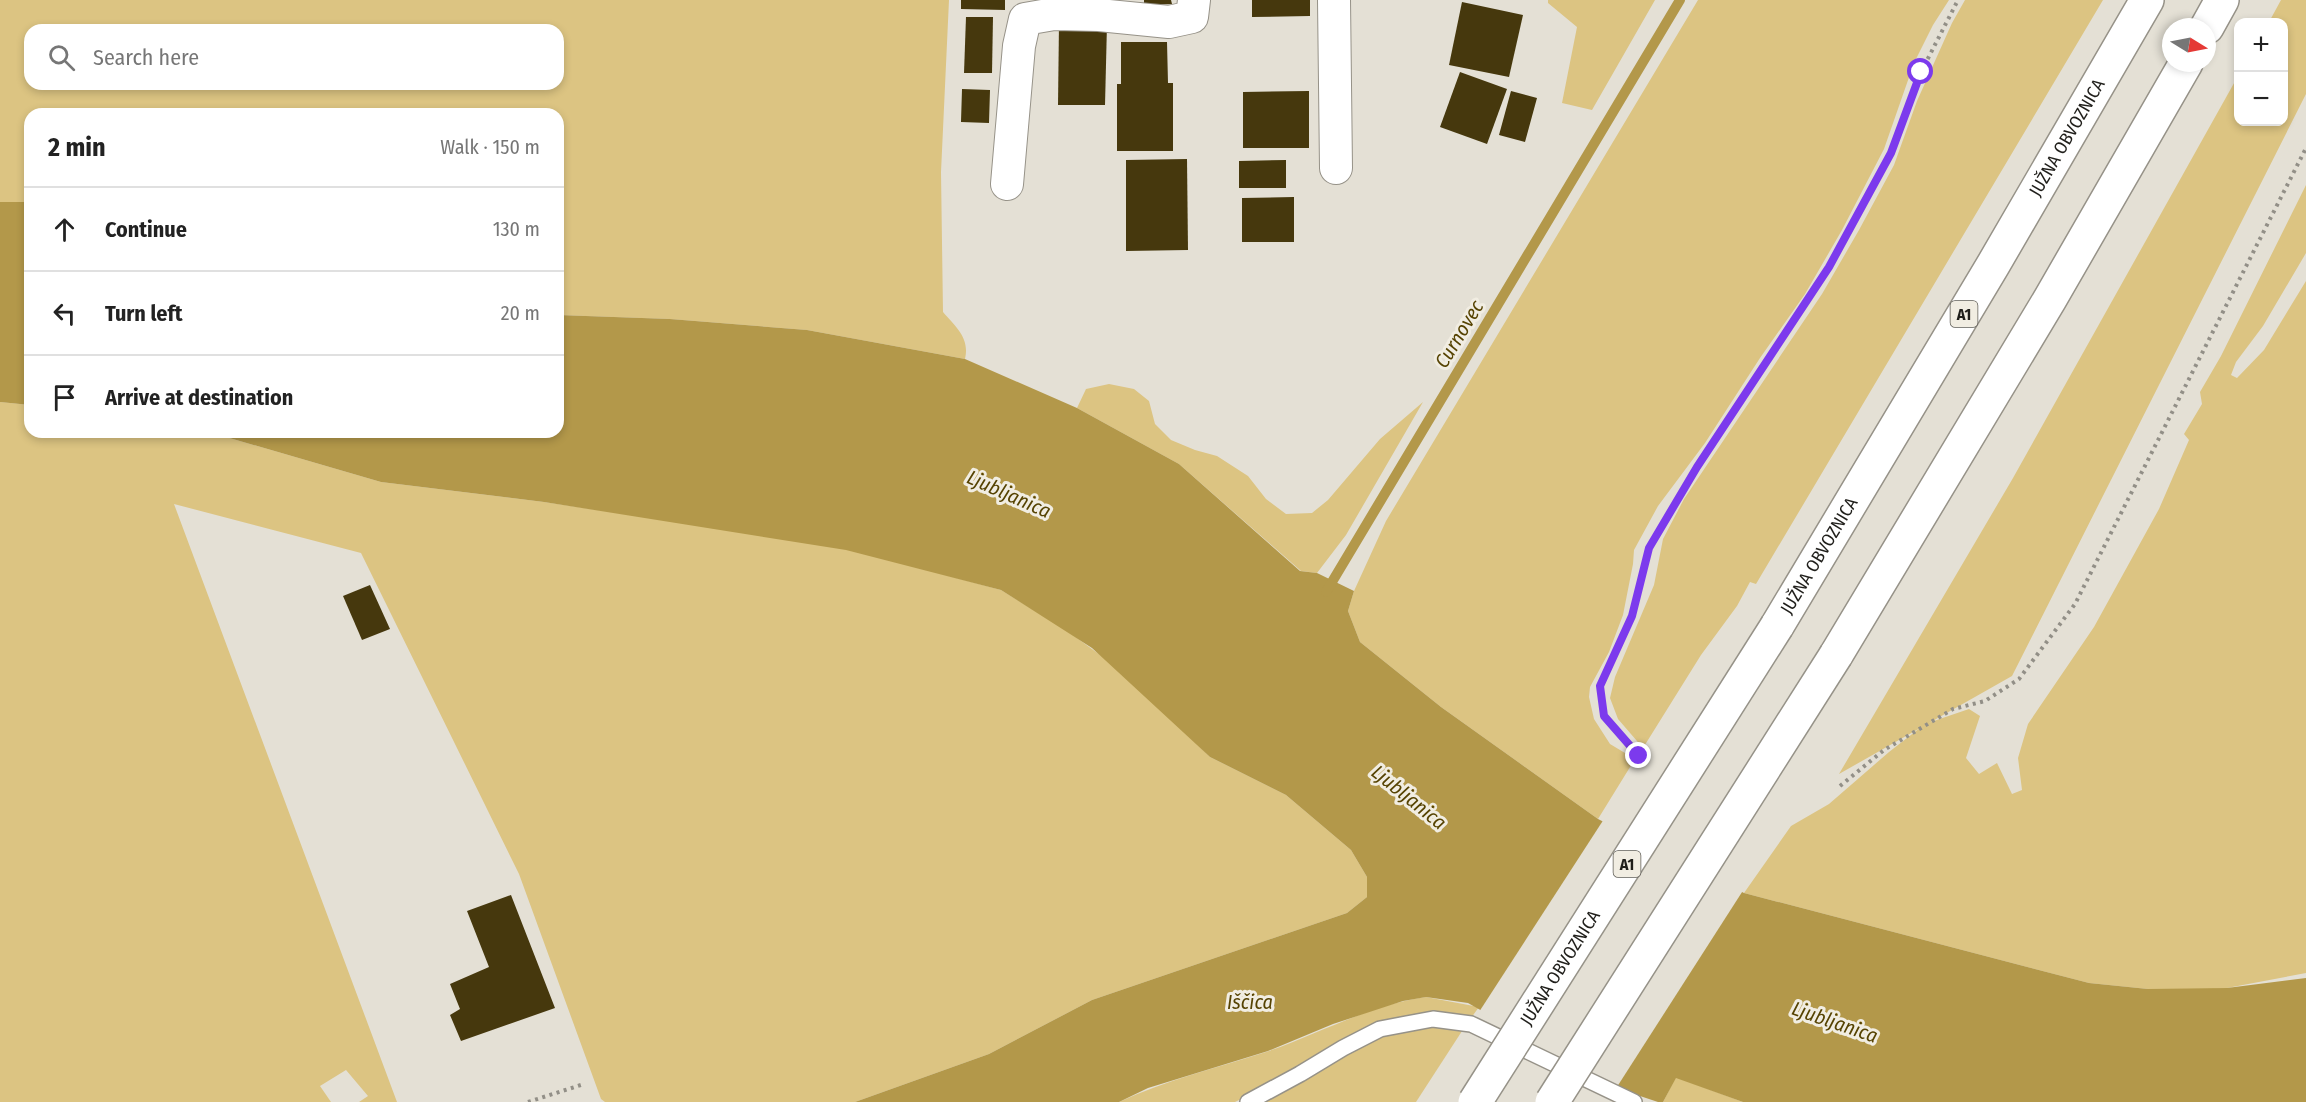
<!DOCTYPE html>
<meta charset="utf-8">
<style>
body{margin:0;font-family:"Fira Sans Condensed",sans-serif;background:#f6f6f6;color:#222}
.controls{position:absolute;right:18px;top:18px;display:grid;overflow:hidden;border-radius:12px;box-shadow:0 3px 9px #0003}
.controls button{width:54px;height:54px;display:grid;place-items:center;padding:0;border:0;border-bottom:2px solid #e0e0e0;background:#fff;color:#222;font:30px sans-serif}
.compass{position:absolute;left:2162px;top:18px;width:54px;height:54px;border-radius:50%;background:#fff;box-shadow:0 3px 9px #0003;rotate:100deg}
.stop{position:absolute;width:18px;height:18px;margin:-14px;border:4px solid #7c3aed;border-radius:50%;background:#fff}
.stop.end{background:#7c3aed;border-color:#fff;box-shadow:0 2px 6px #0008}
.list{margin:0;padding:0;list-style:none}
h2{display:flex;justify-content:space-between;align-items:center;height:78px;margin:0;padding:0 24px;font-size:26px}
h2 small{font-size:20px;font-weight:400;color:#767676}
.list li{display:grid;grid-template-columns:39px 1fr auto;gap:18px;align-items:center;box-sizing:border-box;height:84px;padding:0 24px;border-top:2px solid #e0e0e0}
.list b{display:block;font-size:22px;white-space:nowrap}
.list em{font-size:20px;font-style:normal;color:#767676}
.icon{flex:none;width:33px;height:33px;fill:none;stroke:currentColor;stroke-width:2;stroke-linecap:round;stroke-linejoin:round}
.map{position:relative;flex:none;width:2306px;height:1102px;overflow:hidden}
.search{position:absolute;background:#fff;box-shadow:0 3px 9px #0003;left:24px;top:24px;width:540px;height:66px;display:flex;align-items:center;gap:15px;box-sizing:border-box;padding:0 21px;border-radius:18px;color:#767676;font-size:22px}
.panel{position:absolute;background:#fff;box-shadow:0 3px 9px #0003;left:24px;top:108px;width:540px;height:330px;border-radius:18px}
.map>svg:first-child{display:block}
.green{fill:#dcc482;fill-rule:evenodd}
.water{fill:#b3984a}
.pier{fill:#e4e0d5}
.lines{fill:none;stroke-linecap:round;stroke-linejoin:round}
.stream{stroke:#b3984a;stroke-width:10}
.building{fill:#46380d}
.lane-casing{stroke:#969288;stroke-width:18}
.street-casing{stroke:#969288;stroke-width:34}
.highway-casing{stroke:#969288;stroke-width:36}
.path{stroke:#928f87;stroke-width:4;stroke-dasharray:3 4.5;stroke-linecap:butt}
.lane{stroke:#fff;stroke-width:15}
.street{stroke:#fff;stroke-width:32}
.highway{stroke:#fff;stroke-width:33}
.highway-bridge-casing{stroke:#969288;stroke-width:36;stroke-linecap:butt}
.highway-bridge{stroke:#fff;stroke-width:33}
.route{stroke:#7c3aed;stroke-width:8}
.labels{text-anchor:middle;stroke-width:6;stroke-linejoin:round;paint-order:stroke}
.shield{fill:#f1ede2;stroke:#5f5d57;stroke-width:1.5}
.shield-label{font-size:16px;font-weight:bold;fill:#201f1b}
.street-label{font-size:18px;fill:#201f1b;stroke:#f1ede2}
.water-label{font-size:20px;font-style:italic;fill:#564302;stroke:#f1ede2}
</style>
<div class="map">
<svg width="2306" height="1102" viewBox="0 0 2306 1102">
<rect width="100%" height="100%" fill="#e4e0d5"/>
<!-- green -->
<g class="green">
<path d="M0,0h949l-8,172 2,140c13,15 27,26 22,47l-158,-29 -137,-11 -112,-4v-201h-528v88h-30zM30,30h528v54h-528z"/>
<path d="M1548,0h107l-63,110 -30,-7 15,-76 -29,-24z"/>
<path d="M1698,0h251l-16,25 -19,38 -30,86 -42,81 -37,64 -45,64 -55,85 -47,63 -24,44 -1,14 -10,51 -14,37 -19,35 -1,10 5,22 16,25 25,15 -37,60 -157,-112 -81,-65 -12,-31 6,-20 32,-70z"/>
<path d="M1965,0h138l-347,584 -6,-2 -13,24 -36,49 -58,93 -25,-29 -8,-21 5,-21 39,-92 9,-46 21,-40 138,-205 37,-64 35,-65 23,-64 35,-78z"/>
<path d="M2281,0h25v94l-294,582 -173,98 174,-296 225,-402v46h46v-100h-15z"/>
<path d="M2306,185v68l-43,73 -27,36 -5,13 6,3 27,-28 42,-69v692l-79,15 -24,2 -55,-1 -59,-6 -345,-90 47,-67 38,-22 60,-52 36,-28 44,-15 11,7 -14,42 13,16 18,-11 15,31 10,-4 -4,-32 10,-34 66,-97 65,-118 30,-69 -5,-6 18,-30 -2,-12 21,-36z"/>
<path d="M1109,384l25,5 15,12 6,23 16,16 24,10 22,6 31,20 18,23 20,15 26,-1 16,-13 52,-61 43,-37 -77,133 -29,38 -16,-2 -122,-107 -102,-56 9,-19z"/>
<path d="M0,402l30,3v27h179l172,50 163,20 291,43 166,45 65,40 56,41 88,86 76,38 65,55 16,27v20l-20,16 -255,87 -103,54 -134,48h-250l-4,-3 -82,-225 -158,-321 -187,-49 223,598h-38l9,-6 -22,-26 -26,16 11,16h-331z"/>
<path d="M1426,997l53,10 -8,11 -111,13 -30,16 -36,26 -59,29h-116c47,-22 98,-34 147,-50 53,-18 103,-47 160,-55z"/>
<path d="M1436,1025l28,3 -48,74h-158l101,-58 41,-15z"/>
<path d="M1676,1077l67,25h-80z"/>
</g>
<!-- water -->
<g class="water">
<path d="M0,202h30v203l-30,-3z"/>
<path d="M558,315l112,4 137,11 158,29 112,49 102,56 121,107 17,2 37,18 -6,20 12,31 81,65 157,112 146,74 345,90 59,6 79,-1 79,-10v124h-563l-67,-24 -13,24h-5l-36,-12 -154,-87 -42,-6 -23,4 -70,23 -65,27 -120,37 -29,14h-264l134,-48 103,-54 255,-87 20,-16v-20l-16,-27 -65,-55 -76,-38 -118,-109 -91,-58 -155,-40 -302,-48 -163,-20 -172,-50h349z"/>
</g>
<!-- pier -->
<path class="pier" d="M1604,819l140,70 -129,201 -136,-78z"/>
<g class="lines">
<!-- stream -->
<path class="stream" d="M1326,592l354,-592"/>
</g>
<!-- building -->
<g class="building">
<path d="M961,0h44v10l-44,-1z"/>
<path d="M1144,0h27l1,4 -28,1z"/>
<path d="M1252,0h58v16l-58,1z"/>
<path d="M1462,2l61,13 -14,62 -60,-12z"/>
<path d="M966,17h27l-1,56h-28z"/>
<path d="M1059,23l48,1 -2,81h-47z"/>
<path d="M1121,42h46l1,41h5v68h-56v-67h4z"/>
<path d="M1460,72l47,17 -20,55 -47,-17z"/>
<path d="M962,89l28,1 -1,33 -28,-1z"/>
<path d="M1309,91v57h-66v-56z"/>
<path d="M1511,91l26,7 -12,44 -26,-7z"/>
<path d="M1187,159l1,91 -62,1v-91z"/>
<path d="M1286,160v28h-47v-27z"/>
<path d="M1294,197v45h-52v-44z"/>
<path d="M370,585l20,44 -28,11 -19,-44z"/>
<path d="M511,895l44,113 -94,33 -11,-26 10,-6 -10,-25 39,-17 -22,-56z"/>
</g>
<g class="lines">
<defs>
<path id="lane" d="M1248,1102l52,-28 43,-26 37,-19 53,-10 38,5 163,78"/>
<g id="street">
<path d="M1334,0l2,168"/>
<path d="M1007,184l12,-138 6,-27 29,-5 45,1 70,7 23,-5 2,-17"/>
</g>
<g id="highway">
<path d="M2207,27l15,-27"/>
<path id="s1" d="M1777,626l216,-361 154,-265"/>
<path d="M1836,655l214,-356 136,-236"/>
</g>
</defs>
<!-- lane casing -->
<use href="#lane" class="lane-casing"/>
<!-- street casing -->
<use href="#street" class="street-casing"/>
<!-- highway casing -->
<use href="#highway" class="highway-casing"/>
<!-- path -->
<g class="path">
<path d="M1639,756l-35,-40 -4,-30 32,-70 17,-68 48,-81 132,-200 62,-114 30,-81 37,-72"/>
<path d="M1840,786l44,-36 69,-41 32,-8 34,-22 56,-75 231,-456"/>
<path d="M528,1102l56,-18"/>
</g>
<!-- lane -->
<use href="#lane" class="lane"/>
<!-- street -->
<use href="#street" class="street"/>
<!-- highway -->
<use href="#highway" class="highway"/>
<defs>
<g id="highway-bridge">
<path id="s2" d="M1475,1102l302,-476"/>
<path d="M1552,1102l284,-447"/>
</g>
</defs>
<!-- highway-bridge casing -->
<use href="#highway-bridge" class="highway-bridge-casing"/>
<!-- highway-bridge -->
<use href="#highway-bridge" class="highway-bridge"/>
</g>
<g class="lines">
<!-- route -->
<path class="route" d="M1639,756l-35,-40 -4,-30 32,-70 17,-68 48,-81 132,-200 62,-114 30,-81"/>
</g>
<g class="labels">
<!-- shield labels -->
<g class="shield">
<rect x="1950.5" y="301" width="27" height="26" rx="4.5"/>
<rect x="1613.5" y="851" width="27" height="26" rx="4.5"/>
</g>
<g class="shield-label">
<text x="1964" y="320">A1</text>
<text x="1627" y="870">A1</text>
</g>
<!-- street labels -->
<g class="street-label">
<text dy="6" stroke="none"><textPath href="#s1" startOffset="568">JUŽNA OBVOZNICA</textPath></text>
<text dy="6" stroke="none"><textPath href="#s1" startOffset="82">JUŽNA OBVOZNICA</textPath></text>
<text dy="6" stroke="none"><textPath href="#s2" startOffset="159">JUŽNA OBVOZNICA</textPath></text>
</g>
<!-- water labels -->
<g class="water-label">
<text transform="translate(1459 334) rotate(-59)" y="7">Curnovec</text>
<text transform="translate(1009 494) rotate(24)" y="7">Ljubljanica</text>
<text transform="translate(1409 797) rotate(39)" y="7">Ljubljanica</text>
<text x="1250" y="1009">Iščica</text>
<text transform="translate(1835 1022) rotate(19)" y="7">Ljubljanica</text>
</g>
</g>
</svg>
<div class="controls">
<button>+</button>
<button>−</button>
</div>
<svg class="compass" viewBox="-18 -18 36 36"><path d="M0-13l5 13h-10z" fill="#e53935"/><path d="M0 13l5-13h-10z" fill="#767676"/></svg>
<div class="stop" style="left:1921px;top:72px"></div>
<div class="stop end" style="left:1639px;top:756px"></div>
<div class="search"><svg class="icon" aria-label="search" viewBox="0 0 24 24"><circle cx="10" cy="10" r="6"/><path d="M15 15l6 6"/></svg>Search here</div>
<section class="panel">
<h2>2 min<small>Walk · 150 m</small></h2>
<ul class="list">
<li><svg class="icon" aria-label="ahead" viewBox="0 0 24 24"><path d="M12 20V5M6 11l6-6 6 6"/></svg><div><b>Continue</b></div><em>130 m</em></li>
<li><svg class="icon" aria-label="left" viewBox="0 0 24 24"><path d="M17 20v-9H6M10 6l-5 5 5 5"/></svg><div><b>Turn left</b></div><em>20 m</em></li>
<li><svg class="icon" aria-label="arrive" viewBox="0 0 24 24"><path d="M6 21V4h12l-3 4 3 4H6"/></svg><div><b>Arrive at destination</b></div></li>
</ul>
</section>
</div>
